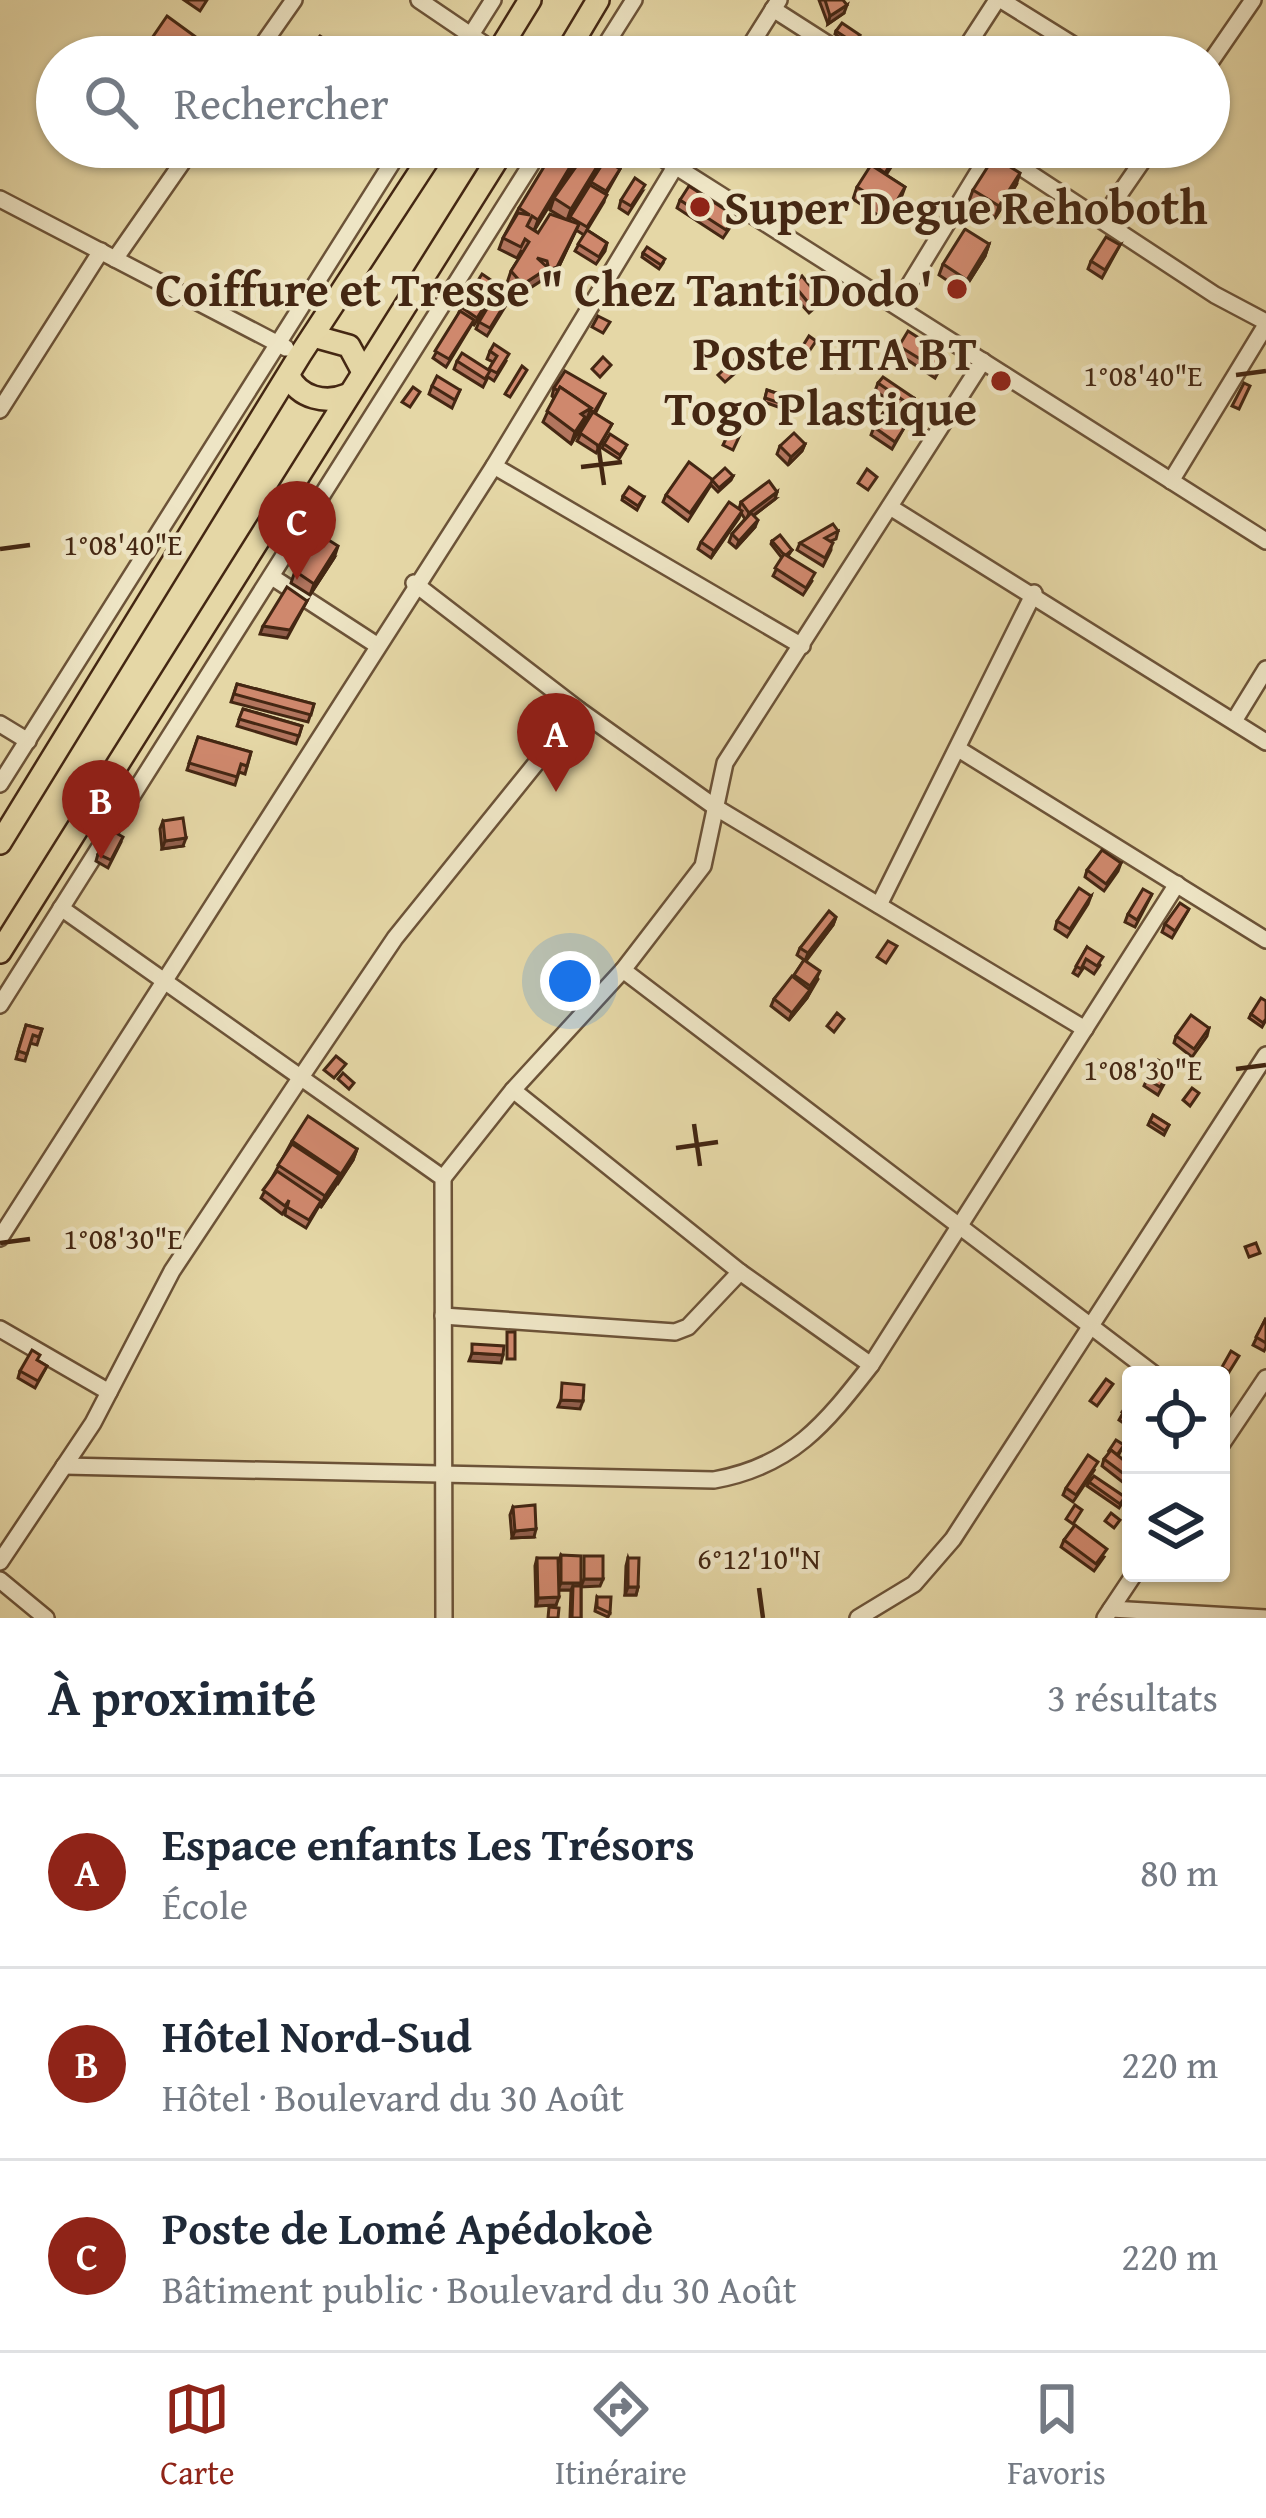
<!DOCTYPE html>
<html lang="fr">
<meta charset="utf-8">
<style>
body{margin:0;font-family:"Gentium Book Plus",serif;background:#f6f6f7;color:#1f2937}
.controls{position:absolute;right:36px;bottom:36px;display:grid;overflow:hidden;border-radius:12px;box-shadow:0 3px 9px #0004}
.controls button{width:108px;height:108px;display:grid;place-items:center;padding:0;border:0;border-bottom:3px solid #e0e1e3;background:#fff;color:#1f2937;font:60px sans-serif}
.you{position:absolute;left:570px;top:981px;width:42px;height:42px;margin:-30px;border:9px solid #fff;border-radius:50%;background:#1a73e8;box-shadow:0 0 0 18px #1a73e833}
.badge{display:grid;place-items:center;width:78px;height:78px;border-radius:50%;background:#8f2418;color:#fff;font-size:39px;font-weight:700}
.pin{position:absolute;translate:-50% -99px;filter:drop-shadow(0 3px 6px #0008)}
.pin::after{content:'';position:absolute;top:63px;width:42px;height:36px;background:inherit;clip-path:polygon(0 0,100% 0,50% 100%)}
.list{margin:0;padding:0;list-style:none}
h2{display:flex;justify-content:space-between;align-items:center;height:156px;margin:0;padding:0 48px;font-size:51px}
h2 small{font-size:39px;font-weight:400;color:#747a83}
.list li{display:grid;grid-template-columns:78px 1fr auto;gap:36px;align-items:center;box-sizing:border-box;height:192px;padding:0 48px;border-top:3px solid #e0e1e3}
.list b{display:block;font-size:45px;white-space:nowrap}
.list p{margin:0;font-size:39px;white-space:nowrap;color:#747a83}
.list em{font-size:39px;font-style:normal;color:#747a83}
.icon{flex:none;width:66px;height:66px;fill:none;stroke:currentColor;stroke-width:2;stroke-linecap:round;stroke-linejoin:round}
.map{position:relative;flex:none;width:1266px;height:1618px;overflow:hidden}
.search{position:absolute;background:#fff;box-shadow:0 3px 9px #0004;left:36px;right:36px;top:36px;height:132px;display:flex;align-items:center;gap:30px;box-sizing:border-box;padding:0 42px;border-radius:66px;color:#747a83;font-size:45px}
.sheet{height:732px;background:#fff}
nav{display:flex;justify-content:space-around;align-items:center;box-sizing:border-box;height:168px;border-top:3px solid #e0e1e3;background:#fff;font-size:33px;color:#747a83}
nav a{display:grid;justify-items:center;gap:6px}
nav .on{color:#8f2418}
.map>svg:first-child{display:block}
.lines{fill:none;stroke-linecap:round;stroke-linejoin:round}
.minor-casing{stroke:#6c5338;stroke-width:20}
.highway-casing{stroke:#442713;stroke-width:26}
.minor{stroke:#eee5c5;stroke-width:15}
.highway{stroke:#e5d7a6;stroke-width:21}
.wall{fill:#b2755e;stroke:#442713;stroke-width:3}
.shaded-wall{fill:#915f4c;stroke:#442713;stroke-width:3}
.building{fill:#cf886d;stroke:#442713;stroke-width:3}
.ticks{fill:none;stroke:#442713;stroke-width:4.5}
.poi-dot{fill:#8f2418;stroke:#eee5c5;stroke-width:4.5}
.labels{text-anchor:middle;stroke-width:9;stroke-linejoin:round;paint-order:stroke}
.poi-label{font-size:48px;font-weight:bold;fill:#442713;stroke:#eee5c5;text-anchor:end}
.ticks-label{font-size:30px;text-anchor:middle;fill:#442713;stroke:#eee5c5;stroke-width:9;stroke-linejoin:round;paint-order:stroke}
</style>
<div class="map">
<svg width="1266" height="1618" viewBox="0 0 1266 1618">
<rect width="100%" height="100%" fill="#e5d7a6"/>
<filter id="stains"><feTurbulence type="fractalNoise" baseFrequency=".00167" numOctaves="4"/><feColorMatrix values="0 0 0 0 .2 0 0 0 0 .09 0 0 0 0 .02 0 0 0 .5 -.17"/></filter>
<radialGradient id="worn" r=".72"><stop offset=".6" stop-color="#630" stop-opacity="0"/><stop offset="1" stop-color="#630" stop-opacity=".3"/></radialGradient>
<g class="lines">
<defs>
<g id="minor">
<path d="M419,0l84,57"/>
<path d="M1001,0l79,49"/>
<path d="M773,9l75,48"/>
<path d="M254,57l40,-57"/>
<path d="M457,57l36,-57"/>
<path d="M598,57l36,-57"/>
<path d="M743,57l36,-57"/>
<path d="M960,57l37,-57"/>
<path d="M1209,64l44,-64"/>
<path d="M645,147l621,394"/>
<path d="M990,147l225,148 51,27"/>
<path d="M0,199l286,149"/>
<path d="M1103,218l49,-71"/>
<path d="M115,259l78,-112"/>
<path d="M897,305l96,-157"/>
<path d="M0,410l101,-159"/>
<path d="M494,466l308,180"/>
<path d="M1171,481l95,-156"/>
<path d="M890,507l376,235"/>
<path d="M272,577l103,67"/>
<path d="M414,583l165,127 136,97 370,222"/>
<path d="M1234,721l32,-52"/>
<path d="M0,724l28,17"/>
<path d="M960,750l306,190"/>
<path d="M0,784l402,-637"/>
<path d="M879,905l155,-312"/>
<path d="M61,908l382,270 1,440"/>
<path d="M623,970l532,405"/>
<path d="M0,1005l542,-858"/>
<path d="M513,1090l227,182 131,93"/>
<path d="M443,1178l70,-88 110,-120 80,-104 22,-103 258,-402"/>
<path d="M0,1238l494,-772 193,-319"/>
<path d="M443,1316l232,16 13,-5 52,-55"/>
<path d="M0,1329l109,63"/>
<path d="M1221,1445l45,-67"/>
<path d="M64,1466l650,14c78,-14 111,-56 157,-115l306,-481"/>
<path d="M0,1562l93,-139 79,-152 127,-191 96,-142 184,-228"/>
<path d="M0,1580l46,38"/>
<path d="M1111,1609l155,9"/>
<path d="M858,1618l56,-34 39,-45 313,-484"/>
<path d="M1105,1618l30,-45"/>
</g>
<g id="highway">
<path d="M495,57l35,-57"/>
<path d="M564,57l34,-57"/>
<path d="M313,336l36,10 14,26"/>
<path d="M289,376c10,22 37,28 58,19"/>
<path d="M0,843l300,-488 136,-208"/>
<path d="M0,952l505,-805"/>
</g>
</defs>
<!-- minor casing -->
<use href="#minor" class="minor-casing"/>
<!-- highway casing -->
<use href="#highway" class="highway-casing"/>
<!-- minor -->
<use href="#minor" class="minor"/>
<!-- highway -->
<use href="#highway" class="highway"/>
</g>
<!-- wall -->
<g class="wall">
<path d="M184,0h23l-7,11z"/>
<path d="M819,0h24l1,13 -16,11z"/>
<path d="M836,31l22,8 -5,8 -18,-13z"/>
<path d="M585,147l-51,83 4,3 27,-14 -15,-9 4,-12 56,-48 -43,70h2l36,-60 15,9 -14,25 -2,8 -17,28 20,13 -2,8 -9,13 -21,-13 9,-16 -8,-5 -23,49 -8,3 -1,-5 -23,17 -8,-3 -6,-8 4,-12 12,-19 -2,-1 -4,7 -18,-9 4,-11 16,-30z"/>
<path d="M897,158l-11,17 19,12 -4,11 -14,23 -34,-22 4,-12z"/>
<path d="M1016,185l-21,33 -26,-17 4,-11z"/>
<path d="M642,192l-14,22 -9,-6 2,-8z"/>
<path d="M680,200l53,23 -10,15 -46,-30z"/>
<path d="M989,244l-4,12 -22,35 -24,-16 4,-11z"/>
<path d="M1120,245l-18,33 -14,-9 3,-8z"/>
<path d="M643,253l20,10 -4,6 -17,-12z"/>
<path d="M793,284l25,21 -9,8 -19,-21z"/>
<path d="M495,293l-21,32 -2,-1 -26,43 -13,-9 25,-43 3,-8z"/>
<path d="M508,302l-21,34 -11,-7 3,-7z"/>
<path d="M899,346l48,10 -12,22 -38,-25z"/>
<path d="M490,351l16,10 -12,20 -6,-4 -5,10 -29,-18 3,-8 32,9 4,-8 -6,-3z"/>
<path d="M878,383l36,15 -7,14 -32,-21z"/>
<path d="M432,386l28,4 -8,18 -23,-14z"/>
<path d="M554,388l51,6 -10,20 17,10 -16,29 -19,-12 12,-23 -1,-1 -17,27 -28,-22 11,-24 -2,-2z"/>
<path d="M767,390l21,7 -4,12 -20,-7z"/>
<path d="M874,427l30,1 -12,21 -21,-14z"/>
<path d="M604,444l21,5 -6,10 -17,-11z"/>
<path d="M805,444l-3,7 -14,14 -11,-11 3,-8z"/>
<path d="M733,476l-2,4 -13,12 -7,-7 -23,36 -25,-19 3,-7 47,-15z"/>
<path d="M623,496l21,1 -7,13 -15,-10z"/>
<path d="M775,499l-22,17 2,11 -19,21 -7,-6 3,-8 13,-15 -4,-6 -30,45 -13,-9 3,-7 38,-33 2,-7z"/>
<path d="M838,531l-2,8 -5,2v9l-8,16 -26,-16 3,-7z"/>
<path d="M772,541l20,9 -4,6 24,25 -9,14 -30,-19 9,-18 -11,-14z"/>
<path d="M334,558l-24,37 -19,-12 4,-12z"/>
<path d="M237,684l77,20 -6,18 -77,-20z"/>
<path d="M243,709l59,17 -6,18 -59,-18z"/>
<path d="M198,737l53,15 -6,22 -6,-2 -4,13 -48,-15z"/>
<path d="M163,821l20,25 -21,3 -2,-20z"/>
<path d="M120,844l-12,24 -12,-7 2,-7z"/>
<path d="M1121,863l-3,8 -14,20 -19,-14 2,-7z"/>
<path d="M1152,894l-17,33 -10,-5 3,-8z"/>
<path d="M1091,896l-3,8 -21,33 -12,-8 2,-8z"/>
<path d="M1189,909l-17,29 -10,-6 3,-8z"/>
<path d="M836,917l-3,8 -27,36 12,18 -11,19 -18,22 -18,-14 3,-7 19,-22 11,-17 -7,-5 3,-7z"/>
<path d="M1087,947l13,18 -6,9 -10,-7 -6,9 -5,-3z"/>
<path d="M1251,1014l15,6 -4,7 -13,-9z"/>
<path d="M26,1025l16,4 -5,16 -7,-2 -5,18 -9,-2z"/>
<path d="M1209,1028l-2,8 -15,21 -18,-14 2,-7z"/>
<path d="M1169,1075l-11,20 -14,-9 3,-7z"/>
<path d="M1153,1115l16,10 -5,10 -16,-10z"/>
<path d="M292,1141l65,8 -4,11 -32,47 -2,-1 -13,22 -21,-13 1,-7 -4,6 -21,-16z"/>
<path d="M1266,1318v29l-2,4 -11,-6z"/>
<path d="M37,1360l10,6 -12,22 -17,-10 2,-7z"/>
<path d="M1131,1399v23l-3,4 -9,-6z"/>
<path d="M1122,1448l-4,8 13,20 -6,8 -23,-18 2,-7z"/>
<path d="M1095,1469l-22,33 -10,-7 3,-7z"/>
<path d="M1089,1482l36,15 -1,3 -5,8 -32,-22z"/>
<path d="M513,1507l21,30 -22,1 -2,-23z"/>
<path d="M1064,1540l40,17 -10,14 -33,-24z"/>
<path d="M561,1555l20,28v35h-11l1,-28h-12l-3,15 -20,1 -1,-40 2,-8 21,5z"/>
<path d="M628,1558l10,29 -2,8h-11l1,-29z"/>
<path d="M597,1597l13,16 -2,4 -13,-6z"/>
</g>
<!-- shaded-wall -->
<g class="shaded-wall">
<path d="M847,5l-3,8 -16,11 2,-8z"/>
<path d="M582,147h3l-51,84 4,-11z"/>
<path d="M609,147h2l-1,3 -43,70 4,-11z"/>
<path d="M1020,173l-4,12 -21,33 4,-12z"/>
<path d="M579,224l-26,55 -8,3 4,-12z"/>
<path d="M989,244l-4,12 -22,35 4,-11z"/>
<path d="M548,268l-4,11 -23,15 4,-11z"/>
<path d="M591,408l-4,11 -3,2 -13,23 10,-30z"/>
<path d="M805,444l-3,7 -14,14 3,-8z"/>
<path d="M777,492l-2,7 -29,22 3,-8z"/>
<path d="M742,511l-3,7 -28,40 3,-7z"/>
<path d="M758,520l-3,7 -19,21 3,-7z"/>
<path d="M338,546l-4,12 -24,37 4,-11z"/>
<path d="M307,601l-20,37 -27,-4 3,-8z"/>
<path d="M186,838l-3,8 -21,3 3,-8z"/>
<path d="M836,917l-3,8 -28,36 3,-8z"/>
<path d="M820,971l-13,27 -18,22 3,-7 15,-20z"/>
<path d="M357,1149l-4,11 -16,25 4,-11z"/>
<path d="M339,1175l-4,11 -14,21 4,-11z"/>
<path d="M472,1353l31,2 -2,8 -32,-2z"/>
<path d="M561,1400l22,1 -3,8 -22,-2z"/>
<path d="M536,1529l-2,8 -22,1 3,-7z"/>
<path d="M584,1579h19l-3,7 -19,1z"/>
<path d="M561,1583h20l-3,7 -5,-4 -2,4h-13z"/>
<path d="M628,1587h10l-2,8h-11z"/>
<path d="M559,1597l-3,8 -20,1 2,-8z"/>
</g>
<!-- building -->
<g class="building">
<path d="M825,0h18l4,5 -17,11z"/>
<path d="M167,16l44,32 -6,9h-66z"/>
<path d="M842,23l18,12 -6,8 -18,-12z"/>
<path d="M320,36l32,21h-64l8,-14 11,8z"/>
<path d="M556,147h26l-44,73 -6,-4 -5,10 11,7 12,-19 29,10 -22,43 -8,3 -2,-9 -10,-3 11,10 -23,15 -7,-4 -7,-8 18,-29 -4,-3 -4,8 -18,-9 15,-25 12,2 -11,-7z"/>
<path d="M590,147h19l-38,62 -17,-11z"/>
<path d="M884,147h10l5,4 -14,22 -13,-9z"/>
<path d="M994,157l26,16 -21,33 -26,-16z"/>
<path d="M605,160l15,9 -14,22 -15,-9z"/>
<path d="M871,165l34,22 -13,22 -35,-22z"/>
<path d="M635,178l10,7 -14,21 -10,-6z"/>
<path d="M590,185l17,10 -20,32 -17,-10z"/>
<path d="M689,186l46,30 -9,14 -46,-30z"/>
<path d="M965,229l24,15 -22,36 -24,-16z"/>
<path d="M587,230l20,13 -8,14 -21,-13z"/>
<path d="M1106,237l14,8 -15,25 -14,-9z"/>
<path d="M647,247l18,12 -4,6 -18,-12z"/>
<path d="M482,274l16,11 -21,33 -16,-11z"/>
<path d="M802,276l18,22 -9,8 -18,-22z"/>
<path d="M500,287l11,7 -21,34 -11,-6z"/>
<path d="M460,311l14,9 -25,39 -14,-8z"/>
<path d="M598,316l12,6 -7,11 -11,-6z"/>
<path d="M908,331l39,25 -9,14 -39,-24z"/>
<path d="M809,336l7,5 -10,15 -7,-4z"/>
<path d="M494,344l15,10 -12,19 -8,-4 8,-13 -7,-5z"/>
<path d="M462,353l28,18 -5,8 -28,-18z"/>
<path d="M603,357l8,8 -11,12 -8,-8z"/>
<path d="M735,359l7,8 -17,15 -7,-7z"/>
<path d="M522,366l5,4 -17,27 -5,-3z"/>
<path d="M565,371l40,23 -11,18 -5,-3 2,-1 -31,-21 -2,4 -4,-3z"/>
<path d="M437,376l23,14 -5,10 -23,-14z"/>
<path d="M883,377l31,21 -4,7 -32,-22z"/>
<path d="M1244,383l6,3 -11,23 -7,-3z"/>
<path d="M413,387l7,5 -10,15 -8,-5z"/>
<path d="M560,387l31,21 -10,6 4,3 -10,15 -28,-21z"/>
<path d="M767,390l21,7 -2,8 -21,-7z"/>
<path d="M593,412l19,12 -13,22 -19,-13z"/>
<path d="M883,413l21,15 -9,14 -21,-15z"/>
<path d="M730,430l10,5 -7,15 -10,-5z"/>
<path d="M794,433l11,11 -14,13 -11,-11z"/>
<path d="M610,434l17,11 -7,10 -16,-11z"/>
<path d="M689,462l24,18 -23,33 -24,-18z"/>
<path d="M725,468l8,8 -14,12 -7,-8z"/>
<path d="M867,469l10,8 -9,13 -10,-7z"/>
<path d="M769,481l8,11 -28,21 -8,-11z"/>
<path d="M629,487l15,10 -6,9 -15,-10z"/>
<path d="M729,502l13,9 -28,40 -13,-9z"/>
<path d="M751,513l7,7 -19,21 -7,-7z"/>
<path d="M833,524l5,7 -13,7 8,5 -8,15 -25,-15z"/>
<path d="M319,534l19,12 -24,38 -19,-13z"/>
<path d="M780,535l12,15 -7,6 -13,-15z"/>
<path d="M784,554l31,19 -9,15 -31,-20z"/>
<path d="M287,587l20,14 -17,29 -27,-4z"/>
<path d="M237,684l77,20 -3,11 -77,-21z"/>
<path d="M243,709l59,17 -3,10 -60,-17z"/>
<path d="M198,737l53,15 -4,14 -6,-2 -4,13 -48,-14z"/>
<path d="M183,818l3,20 -21,3 -2,-20z"/>
<path d="M111,830l12,7 -12,23 -13,-6z"/>
<path d="M1102,850l19,13 -15,21 -19,-14z"/>
<path d="M1079,888l12,8 -21,33 -13,-8z"/>
<path d="M1143,889l9,5 -15,26 -9,-6z"/>
<path d="M1180,903l9,6 -14,22 -10,-7z"/>
<path d="M829,911l7,6 -28,36 -8,-5z"/>
<path d="M888,941l9,5 -11,17 -9,-6z"/>
<path d="M1087,947l16,10 -6,9 -11,-7 -5,10 -5,-3z"/>
<path d="M804,960l16,11 -10,15 -16,-11z"/>
<path d="M792,976l18,14 -18,23 -18,-14z"/>
<path d="M1261,998l5,3v18l-3,4 -12,-9z"/>
<path d="M837,1013l7,6 -10,13 -7,-6z"/>
<path d="M1191,1015l18,13 -15,21 -18,-13z"/>
<path d="M26,1025l16,4 -3,8 -6,-2 -6,19 -9,-3z"/>
<path d="M336,1056l10,8 -12,14 -10,-8z"/>
<path d="M1158,1060l14,8 -12,19 -13,-8z"/>
<path d="M343,1073l11,10 -5,6 -11,-10z"/>
<path d="M1192,1088l7,5 -9,13 -7,-6z"/>
<path d="M1153,1115l16,10 -4,6 -15,-10z"/>
<path d="M308,1116l49,33 -16,25 -49,-33z"/>
<path d="M292,1144l47,31 -14,21 -47,-31z"/>
<path d="M277,1171l44,30 -12,19 -22,-13 2,-7 -4,6 -22,-16z"/>
<path d="M1256,1243l4,10 -11,4 -4,-10z"/>
<path d="M1266,1318v25l-10,-6z"/>
<rect x="507" y="1332" width="8" height="27"/>
<path d="M472,1344l32,2 -1,9 -31,-2z"/>
<path d="M32,1350l8,5 -3,5 10,6 -9,15 -18,-10z"/>
<path d="M1231,1351l8,5 -10,16 -7,-5z"/>
<path d="M1106,1379l7,5 -16,22 -7,-5z"/>
<path d="M562,1383l22,2 -1,16 -22,-1z"/>
<path d="M1131,1399v19l-9,-6z"/>
<path d="M1116,1440l8,5 -7,10 -6,-5 -3,2z"/>
<path d="M1111,1450l20,16v6l-3,5 -24,-18z"/>
<path d="M1088,1455l10,7 -22,33 -10,-7z"/>
<path d="M1094,1476l31,21 -5,7 -31,-22z"/>
<path d="M535,1505l1,24 -21,2 -2,-24z"/>
<path d="M1075,1505l7,5 -9,14 -7,-5z"/>
<path d="M1111,1513l9,7 -6,8 -9,-7z"/>
<path d="M1075,1525l32,24 -11,15 -32,-24z"/>
<path d="M561,1555l20,1v27h-20z"/>
<rect x="584" y="1556" width="19" height="23"/>
<path d="M537,1558h21l1,39 -21,1z"/>
<path d="M628,1558h11l-1,29h-10z"/>
<path d="M573,1586h8v32h-9z"/>
<path d="M597,1597h14l-1,16 -13,-6z"/>
<path d="M549,1607l10,1 -1,10h-10z"/>
</g>
<!-- ticks -->
<path class="ticks" d="M1236,375l30,-4M598,444l6,41M581,467l41,-5M0,549l30,-4M1236,1069l30,-4M694,1124l6,42M676,1148l42,-6M0,1243l30,-4M759,1588l4,30"/>
<!-- markers -->
<g class="poi-dot">
<circle cx="700" cy="207" r="12"/>
<circle cx="957" cy="289" r="12"/>
<circle cx="1001" cy="381" r="12"/>
</g>
<g class="labels">
<!-- poi labels -->
<g class="poi-label">
<text x="724" y="224" text-anchor="start">Super Degue Rehoboth</text>
<text x="933" y="306">Coiffure et Tresse " Chez Tanti Dodo'</text>
<text x="977" y="370">Poste HTA BT<tspan x="977" dy="55">Togo Plastique</tspan></text>
</g>
</g>
<g class="ticks-label">
<text x="1143" y="386">1°08'40"E</text>
<text x="123" y="555">1°08'40"E</text>
<text x="1143" y="1080">1°08'30"E</text>
<text x="123" y="1249">1°08'30"E</text>
<text x="759" y="1569">6°12'10"N</text>
</g>
<rect width="100%" height="100%" filter="url(#stains)"/>
<rect width="100%" height="100%" fill="url(#worn)"/>
</svg>
<div class="controls">
<button><svg class="icon" aria-label="locate" viewBox="0 0 24 24"><circle cx="12" cy="12" r="6"/><path d="M12 2v4M12 18v4M2 12h4M18 12h4"/></svg></button>
<button><svg class="icon" aria-label="layers" viewBox="0 0 24 24"><path d="M12 4l9 5-9 5-9-5zM3 14l9 5 9-5"/></svg></button>
</div>
<div class="you"></div>
<div class="pin badge" style="left:556px;top:792px">A</div>
<div class="pin badge" style="left:101px;top:859px">B</div>
<div class="pin badge" style="left:297px;top:580px">C</div>
<div class="search"><svg class="icon" aria-label="search" viewBox="0 0 24 24"><circle cx="10" cy="10" r="6"/><path d="M15 15l6 6"/></svg>Rechercher</div>
</div>
<section class="sheet">
<h2>À proximité<small>3 résultats</small></h2>
<ul class="list">
<li><span class="badge">A</span><div><b>Espace enfants Les Trésors</b><p>École</p></div><em>80 m</em></li>
<li><span class="badge">B</span><div><b>Hôtel Nord-Sud</b><p>Hôtel · Boulevard du 30 Août</p></div><em>220 m</em></li>
<li><span class="badge">C</span><div><b>Poste de Lomé Apédokoè</b><p>Bâtiment public · Boulevard du 30 Août</p></div><em>220 m</em></li>
</ul>
</section>
<nav>
<a class="on"><svg class="icon" aria-label="map" viewBox="0 0 24 24"><path d="M3 6l6-2 6 2 6-2v14l-6 2-6-2-6 2zM9 4v14M15 6v14"/></svg>Carte</a>
<a><svg class="icon" aria-label="directions" viewBox="0 0 24 24"><path d="M12 3l9 9-9 9-9-9zM9 14v-3h6M13 9l2 2-2 2"/></svg>Itinéraire</a>
<a><svg class="icon" aria-label="saved" viewBox="0 0 24 24"><path d="M7 4h10v16l-5-4-5 4z"/></svg>Favoris</a>
</nav>
